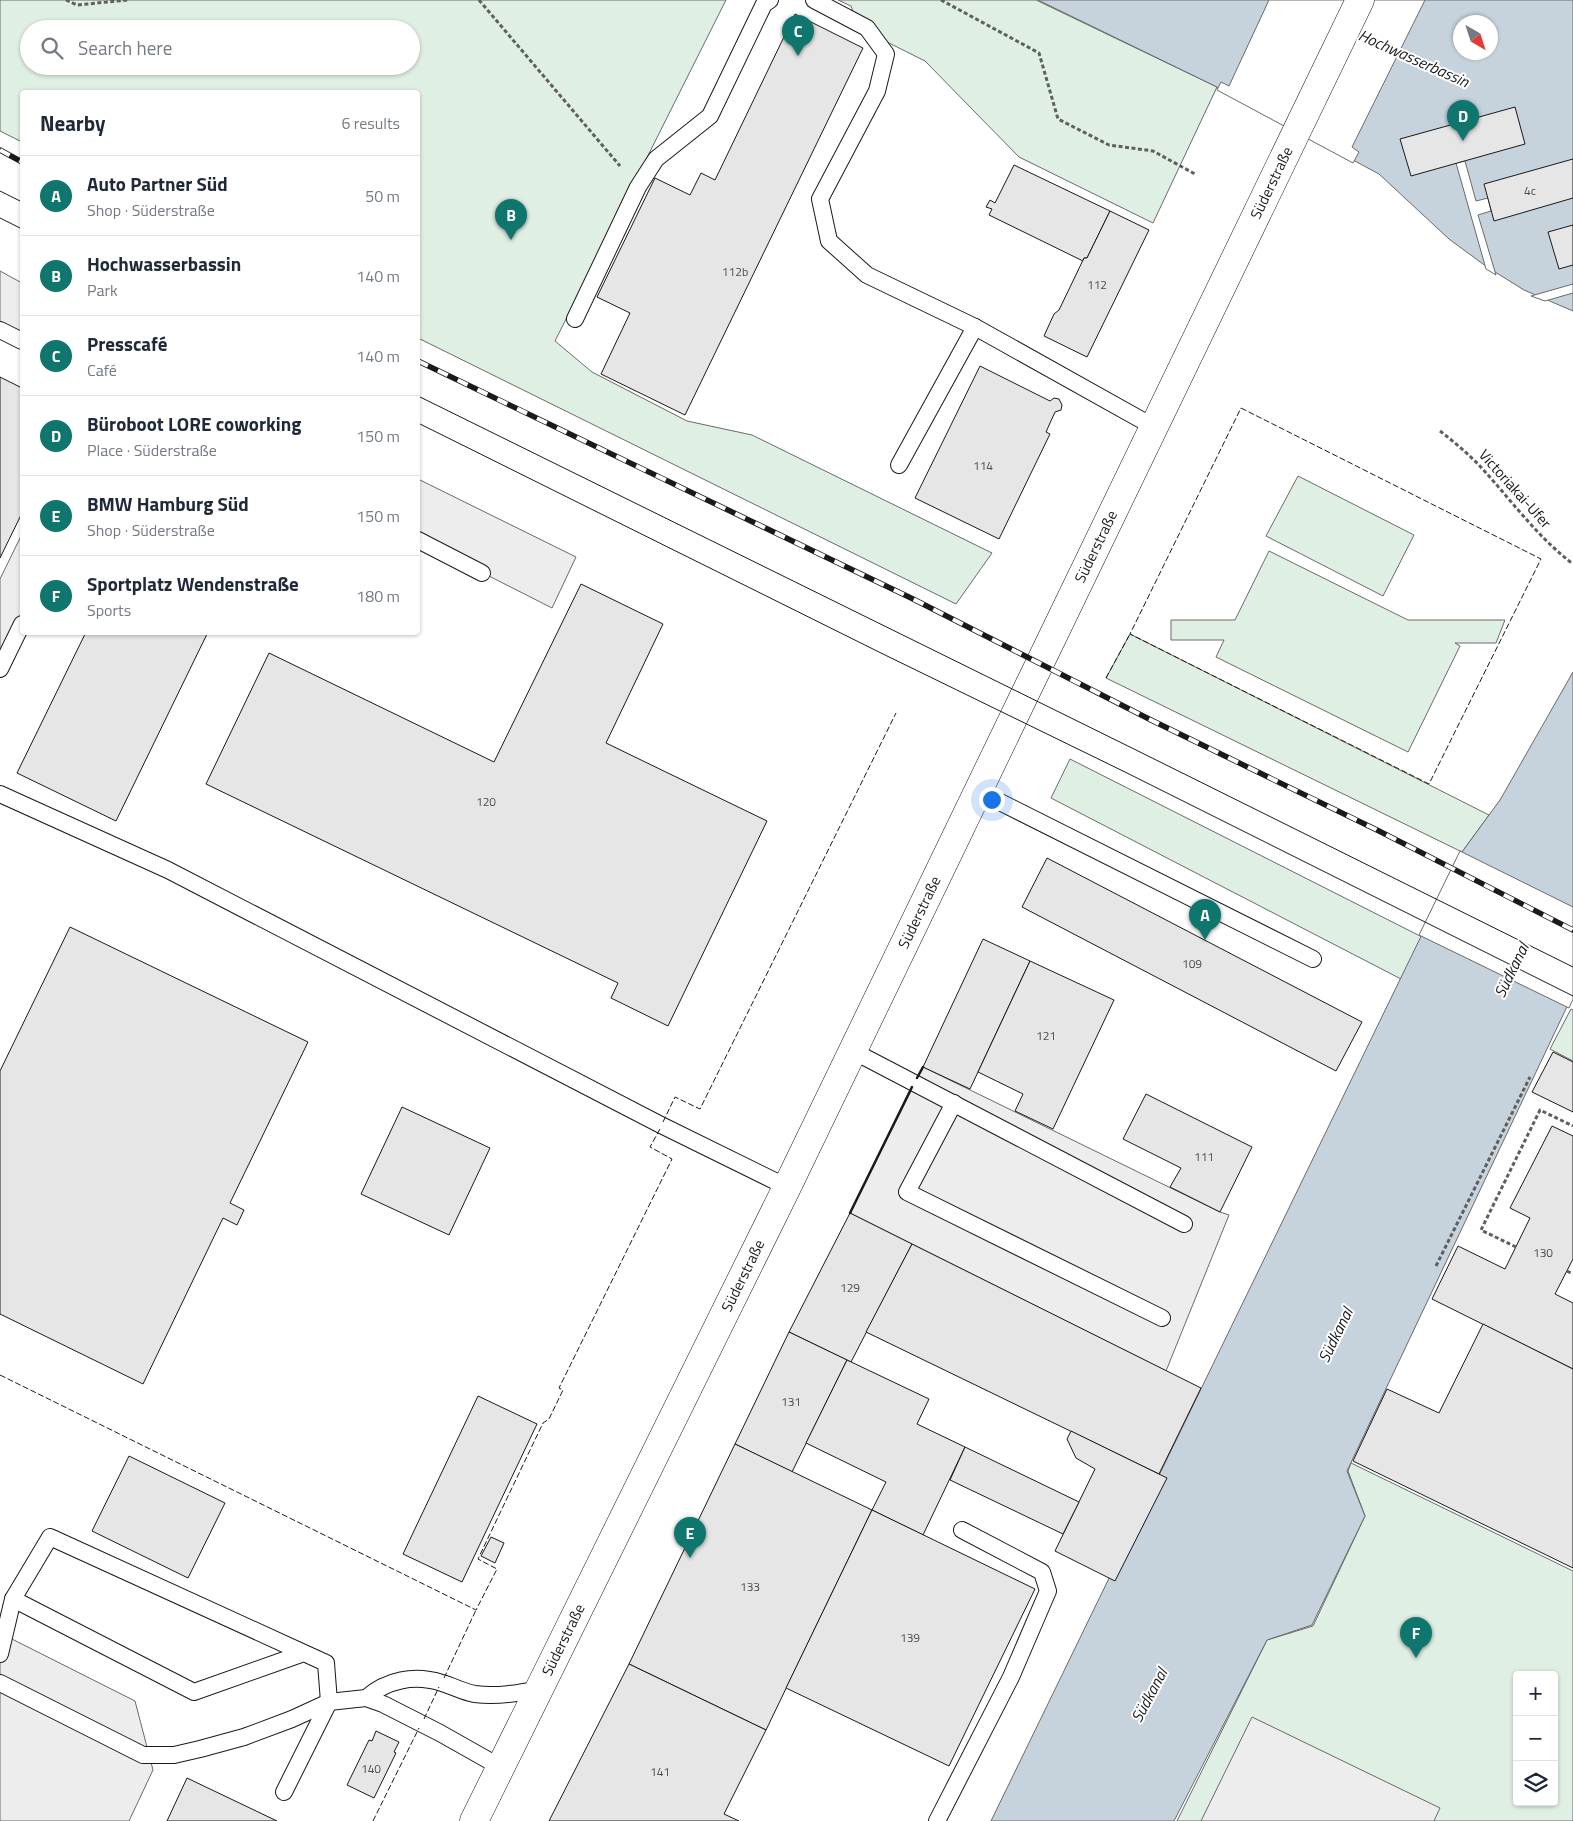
<!DOCTYPE html>
<meta charset="utf-8">
<style>
body{margin:0;font-family:"Titillium Web",sans-serif;background:#f2f2f3;color:#1f2937}
.controls{position:absolute;right:15px;bottom:15px;display:grid;overflow:hidden;border-radius:5px;box-shadow:0 1px 4px #0004}
.controls button{width:45px;height:45px;display:grid;place-items:center;padding:0;border:0;border-bottom:1px solid #e0e1e3;background:#fff;color:#1f2937;font:25px sans-serif}
.compass{position:absolute;left:1453px;top:15px;width:45px;height:45px;border-radius:50%;background:#fff;box-shadow:0 1px 4px #0004;rotate:141deg}
.you{position:absolute;left:991px;top:799px;width:18px;height:18px;margin:-12px;border:4px solid #fff;border-radius:50%;background:#1a73e8;box-shadow:0 0 0 8px #1a73e833}
.badge{display:grid;place-items:center;width:32px;height:32px;border-radius:50%;background:#0f766e;color:#fff;font-size:16px;font-weight:700}
.pin{position:absolute;translate:-50% -41px;filter:drop-shadow(0 1px 2px #0008)}
.pin::after{content:'';position:absolute;top:26px;width:18px;height:15px;background:inherit;clip-path:polygon(0 0,100% 0,50% 100%)}
.list{margin:0;padding:0;list-style:none}
h2{display:flex;justify-content:space-between;align-items:center;height:65px;margin:0;padding:0 20px;font-size:21px}
h2 small{font-size:16px;font-weight:400;color:#747a83}
.list li{display:grid;grid-template-columns:32px 1fr auto;gap:15px;align-items:center;box-sizing:border-box;height:80px;padding:0 20px;border-top:1px solid #e0e1e3}
.list b{display:block;font-size:19px;white-space:nowrap}
.list p{margin:0;font-size:16px;white-space:nowrap;color:#747a83}
.list em{font-size:16px;font-style:normal;color:#747a83}
.icon{flex:none;width:28px;height:28px;fill:none;stroke:currentColor;stroke-width:2;stroke-linecap:round;stroke-linejoin:round}
.map{position:relative;flex:none;width:1573px;height:1821px;overflow:hidden}
.search{position:absolute;background:#fff;box-shadow:0 1px 4px #0004;left:20px;top:20px;width:400px;height:55px;display:flex;align-items:center;gap:12px;box-sizing:border-box;padding:0 18px;border-radius:28px;color:#747a83;font-size:19px}
.panel{position:absolute;background:#fff;box-shadow:0 1px 4px #0004;left:20px;top:90px;width:400px;height:545px;border-radius:5px}
.map>svg:first-child{display:block}
.green{fill:#e0efe3;stroke:#6a6a6a;fill-rule:evenodd}
.parking{fill:#ededed;stroke:#6a6a6a}
.water{fill:#c6d2dc;stroke:#6a6a6a;fill-rule:evenodd}
.pier{fill:#fff;stroke:#6a6a6a}
.building{fill:#e6e6e6;stroke:#1a1a1a}
.lines{fill:none;stroke-linecap:round;stroke-linejoin:round}
.lane-casing{stroke:#1a1a1a;stroke-width:18}
.secondary-casing{stroke:#1a1a1a;stroke-width:29}
.path{stroke:#5f5f5f;stroke-width:3;stroke-dasharray:4 2.5;stroke-linecap:butt}
.lane{stroke:#fff;stroke-width:16}
.secondary{stroke:#fff;stroke-width:28}
.tram{stroke:#1a1a1a;stroke-width:1}
.rail-casing{stroke:#1a1a1a;stroke-width:5.5}
.rail{stroke:#fff;stroke-width:4;stroke-dasharray:11;stroke-linecap:butt}
.fence{stroke:#1a1a1a;stroke-width:1;stroke-dasharray:6 2.5;stroke-linecap:butt}
.wall{stroke:#1a1a1a;stroke-width:2.5}
.labels{text-anchor:middle;stroke-width:4;stroke-linejoin:round;paint-order:stroke}
.number-label{font-size:12px;fill:#4d4d4d}
.street-label{font-size:15px;fill:#1a1a1a;stroke:#fff}
.water-label{font-size:16px;font-style:italic;fill:#1a1a1a;stroke:#fff}
</style>
<div class="map">
<svg width="1573" height="1821" viewBox="0 0 1573 1821">
<rect width="100%" height="100%" fill="#fff"/>
<!-- green -->
<g class="green">
<path d="M0,0h726l-171,341 37,31 95,49 65,14 240,118 -36,51 -538,-266v-246h-396v50l-22,-11zM29,29h382v37h-382z"/>
<path d="M838,0h198l181,87 -64,136 -134,-66 -94,-96 -66,-33 -8,-22z"/>
<path d="M1298,476l116,59 -31,61 -117,-60z"/>
<path d="M1269,551l139,69h97l-9,23h-41l5,3 -52,106 -192,-95 8,-17h-53v-20h64z"/>
<path d="M1130,634l359,181 -27,37 -356,-174z"/>
<path d="M1070,759l352,178 -21,42 -350,-181z"/>
<path d="M1571,1009l2,1v51l-23,-12z"/>
<path d="M1351,1463l222,108v250h-396l90,-181 46,-14 52,-110 -17,-45zM1517,1675h37v127h-37z"/>
</g>
<!-- parking -->
<g class="parking">
<path d="M0,271l22,12v58l-22,-11z"/>
<path d="M418,479l158,78 -24,51 -134,-68z"/>
<path d="M22,534v90l-22,45v-90z"/>
<path d="M923,1067l297,145 9,3 -63,156 -316,-158z"/>
<path d="M0,1633l135,68 18,69 -24,51h-129z"/>
<path d="M1252,1717l188,91 -6,13h-233z"/>
</g>
<!-- water -->
<g class="water">
<path d="M1038,0h535v311l-49,-21 -37,-23 -38,-28 -70,-65 -162,-87zM1460,22h30v30h-30z"/>
<path d="M1573,672v322l-226,477 18,45 -53,109 -45,15 -93,181h-183l471,-969 38,-52z"/>
</g>
<!-- pier -->
<g class="pier">
<path d="M1269,0h156l-73,147 7,5 -6,11 -136,-73 4,-8 8,4z"/>
<path d="M1465,161l11,40 12,-3 3,13 -13,4 18,60 -10,-6 -30,-106z"/>
<path d="M1573,284v9l-28,8 -14,-5z"/>
<path d="M1460,851l113,56v92l-4,9 -150,-73z"/>
</g>
<!-- building -->
<g class="building">
<path d="M795,14l68,34 -178,367 -84,-41 29,-61 -33,-16 58,-119 35,17 11,-22 14,7z"/>
<path d="M1515,107l10,37 -114,32 -11,-37z"/>
<path d="M1573,159v39l-79,23 -10,-37z"/>
<path d="M1014,165l96,46 -23,47h-3l-1,3 -94,-46 3,-6 -6,-2 4,-7 5,3z"/>
<path d="M1110,211l39,19 -62,127 -43,-21 10,-22 5,-4 25,-52h3z"/>
<path d="M1573,225v40l-14,4 -11,-37z"/>
<path d="M980,366l70,35 4,-3 5,1 3,6 -1,5 -6,2 -9,20 4,2 -51,105 -84,-41z"/>
<path d="M0,377l22,11v125l-22,45z"/>
<path d="M581,584l82,40 -57,119 161,78 -99,205 -57,-28 7,-15 -412,-199 63,-131 225,109z"/>
<path d="M86,632h122l-92,189 -99,-48z"/>
<path d="M1047,858l315,164 -26,49 -314,-164z"/>
<path d="M70,927l238,115 -78,161 14,7 -7,15 -14,-7 -80,166 -143,-70v-243z"/>
<path d="M983,939l47,22 -60,128 -47,-22z"/>
<path d="M1030,961l84,39 -61,129 -38,-18 8,-17 -45,-22z"/>
<path d="M1553,1052l20,10v50l-41,-20z"/>
<path d="M1146,1094l106,53 -32,65 -50,-25 11,-19 -58,-29z"/>
<path d="M402,1107l88,41 -41,87 -88,-41z"/>
<path d="M1552,1126l21,10v123l-18,35 18,9v66l-141,-70 26,-53 47,23 25,-51 -20,-10z"/>
<path d="M850,1213l62,31 -61,118 -62,-30z"/>
<path d="M912,1244l289,144 -42,86 -293,-142z"/>
<path d="M1483,1324l90,45v199l-220,-107 34,-72 52,24z"/>
<path d="M789,1332l58,28 -55,112 -57,-28z"/>
<path d="M847,1360l82,39 -12,25 48,23 -42,88 -51,-25 14,-28 -80,-39z"/>
<path d="M478,1396l59,28 -75,158 -59,-28z"/>
<path d="M1071,1431l96,47 -52,103 -60,-30 40,-82 -19,-11 -9,-19z"/>
<path d="M735,1444l137,66 -106,220 -137,-66z"/>
<path d="M965,1447l114,55 -16,32 -113,-54z"/>
<path d="M129,1456l96,47 -37,75 -96,-47z"/>
<path d="M872,1510l163,79 -86,177 -163,-78z"/>
<path d="M491,1537l13,6 -9,20 -14,-7z"/>
<path d="M629,1664l137,66 -42,84 15,7h-190z"/>
<path d="M376,1731l23,11 -5,10 2,1 -22,45 -27,-13 22,-45 3,1z"/>
<path d="M187,1778l90,43h-110z"/>
</g>
<g class="lines">
<defs>
<g id="lane">
<path d="M814,0l53,28 19,26 -9,37 -57,108 9,42 38,34 108,52 179,100"/>
<path d="M575,319l63,-132 18,-28 54,-43 54,-112 6,-4"/>
<path d="M0,330l22,11"/>
<path d="M899,465l76,-138"/>
<path d="M418,540l64,33"/>
<path d="M0,669l22,-45"/>
<path d="M978,791l335,168"/>
<path d="M0,794l168,76 493,255 126,62"/>
<path d="M853,1051l331,173"/>
<path d="M954,1103l-47,89 255,126"/>
<path d="M0,1654l13,-55"/>
<path d="M0,1683l143,72h31l26,-6 44,-12 48,-18 37,-17 37,-4 17,6 57,29 62,35"/>
<path d="M366,1698c21,-18 48,-24 76,-15 11,3 21,9 33,11 22,3 44,-1 65,-5"/>
<path d="M284,1792l45,-90 -3,-39 -22,-10 -254,-116 -37,62 181,93 110,-39"/>
<path d="M937,1821l74,-144 37,-86 -6,-19 -80,-42"/>
</g>
<g id="secondary">
<path id="s1" d="M474,1821l313,-634 573,-1187"/>
</g>
</defs>
<!-- lane casing -->
<use href="#lane" class="lane-casing"/>
<!-- secondary casing -->
<use href="#secondary" class="secondary-casing"/>
<!-- path -->
<g class="path">
<path d="M66,0l11,5 51,-5"/>
<path d="M479,0l141,166"/>
<path d="M941,0l98,53 19,66 51,26 44,6 42,23"/>
<path d="M1440,431c13,10 26,21 38,33 31,33 58,72 95,100"/>
<path d="M1516,1247l-35,-17 59,-120 33,16"/>
<path d="M1436,1266l94,-189"/>
<path d="M1567,1271l6,3"/>
</g>
<!-- lane -->
<use href="#lane" class="lane"/>
<!-- secondary -->
<use href="#secondary" class="secondary"/>
<!-- tram -->
<g class="tram">
<path d="M0,191l22,11"/>
<path d="M0,218l22,11"/>
<path d="M418,396l718,354 437,217"/>
<path d="M418,423l465,231 242,118 448,224"/>
</g>
<defs>
<g id="rail">
<path d="M0,150l22,12"/>
<path d="M418,361l493,237 240,122 228,111 194,99"/>
</g>
</defs>
<!-- rail casing -->
<use href="#rail" class="rail-casing"/>
<!-- rail -->
<use href="#rail" class="rail"/>
<!-- fence -->
<g class="fence">
<path d="M1241,408l300,151 -112,225 -299,-150z"/>
<path d="M1106,678l24,-44"/>
<path d="M663,1122l12,-25 25,12 196,-396"/>
<path d="M0,1375l476,235 21,-41 -19,-10 65,-136 6,-4 14,-29 -4,-2 113,-229 -22,-12 10,-18"/>
<path d="M444,1678l32,-68"/>
<path d="M424,1719l15,-32"/>
<path d="M373,1821l46,-93"/>
</g>
<!-- wall -->
<g class="wall">
<path d="M917,1078l6,-11"/>
<path d="M850,1213l62,-126"/>
</g>
</g>
<g class="labels">
<!-- number labels -->
<g class="number-label">
<text x="1530" y="195">4c</text>
<text x="735" y="276">112b</text>
<text x="1097" y="289">112</text>
<text x="983" y="470">114</text>
<text x="486" y="806">120</text>
<text x="1192" y="968">109</text>
<text x="1046" y="1040">121</text>
<text x="1204" y="1161">111</text>
<text x="1543" y="1257">130</text>
<text x="850" y="1292">129</text>
<text x="791" y="1406">131</text>
<text x="750" y="1591">133</text>
<text x="910" y="1642">139</text>
<text x="371" y="1773">140</text>
<text x="660" y="1776">141</text>
</g>
<!-- street labels -->
<g class="street-label">
<text dy="5" stroke="none"><textPath href="#s1" startOffset="1822">Süderstraße</textPath></text>
<text transform="translate(1515 489) rotate(48)" y="5">Victoriakai-Ufer</text>
<text dy="5" stroke="none"><textPath href="#s1" startOffset="1418">Süderstraße</textPath></text>
<text dy="5" stroke="none"><textPath href="#s1" startOffset="1012">Süderstraße</textPath></text>
<text dy="5" stroke="none"><textPath href="#s1" startOffset="608">Süderstraße</textPath></text>
<text dy="5" stroke="none"><textPath href="#s1" startOffset="202">Süderstraße</textPath></text>
</g>
<!-- water labels -->
<g class="water-label">
<text transform="translate(1414 58) rotate(24)" y="6">Hochwasserbassin</text>
<text transform="translate(1511 970) rotate(-64)" y="6">Südkanal</text>
<text transform="translate(1335 1335) rotate(-64)" y="6">Südkanal</text>
<text transform="translate(1149 1695) rotate(-62)" y="6">Südkanal</text>
</g>
</g>
</svg>
<div class="controls">
<button>+</button>
<button>−</button>
<button><svg class="icon" aria-label="layers" viewBox="0 0 24 24"><path d="M12 4l9 5-9 5-9-5zM3 14l9 5 9-5"/></svg></button>
</div>
<svg class="compass" viewBox="-18 -18 36 36"><path d="M0-13l5 13h-10z" fill="#e53935"/><path d="M0 13l5-13h-10z" fill="#747a83"/></svg>
<div class="you"></div>
<div class="pin badge" style="left:1205px;top:940px">A</div>
<div class="pin badge" style="left:511px;top:240px">B</div>
<div class="pin badge" style="left:798px;top:56px">C</div>
<div class="pin badge" style="left:1463px;top:141px">D</div>
<div class="pin badge" style="left:690px;top:1558px">E</div>
<div class="pin badge" style="left:1416px;top:1658px">F</div>
<div class="search"><svg class="icon" aria-label="search" viewBox="0 0 24 24"><circle cx="10" cy="10" r="6"/><path d="M15 15l6 6"/></svg>Search here</div>
<section class="panel">
<h2>Nearby<small>6 results</small></h2>
<ul class="list">
<li><span class="badge">A</span><div><b>Auto Partner Süd</b><p>Shop · Süderstraße</p></div><em>50 m</em></li>
<li><span class="badge">B</span><div><b>Hochwasserbassin</b><p>Park</p></div><em>140 m</em></li>
<li><span class="badge">C</span><div><b>Presscafé</b><p>Café</p></div><em>140 m</em></li>
<li><span class="badge">D</span><div><b>Büroboot LORE coworking</b><p>Place · Süderstraße</p></div><em>150 m</em></li>
<li><span class="badge">E</span><div><b>BMW Hamburg Süd</b><p>Shop · Süderstraße</p></div><em>150 m</em></li>
<li><span class="badge">F</span><div><b>Sportplatz Wendenstraße</b><p>Sports</p></div><em>180 m</em></li>
</ul>
</section>
</div>
